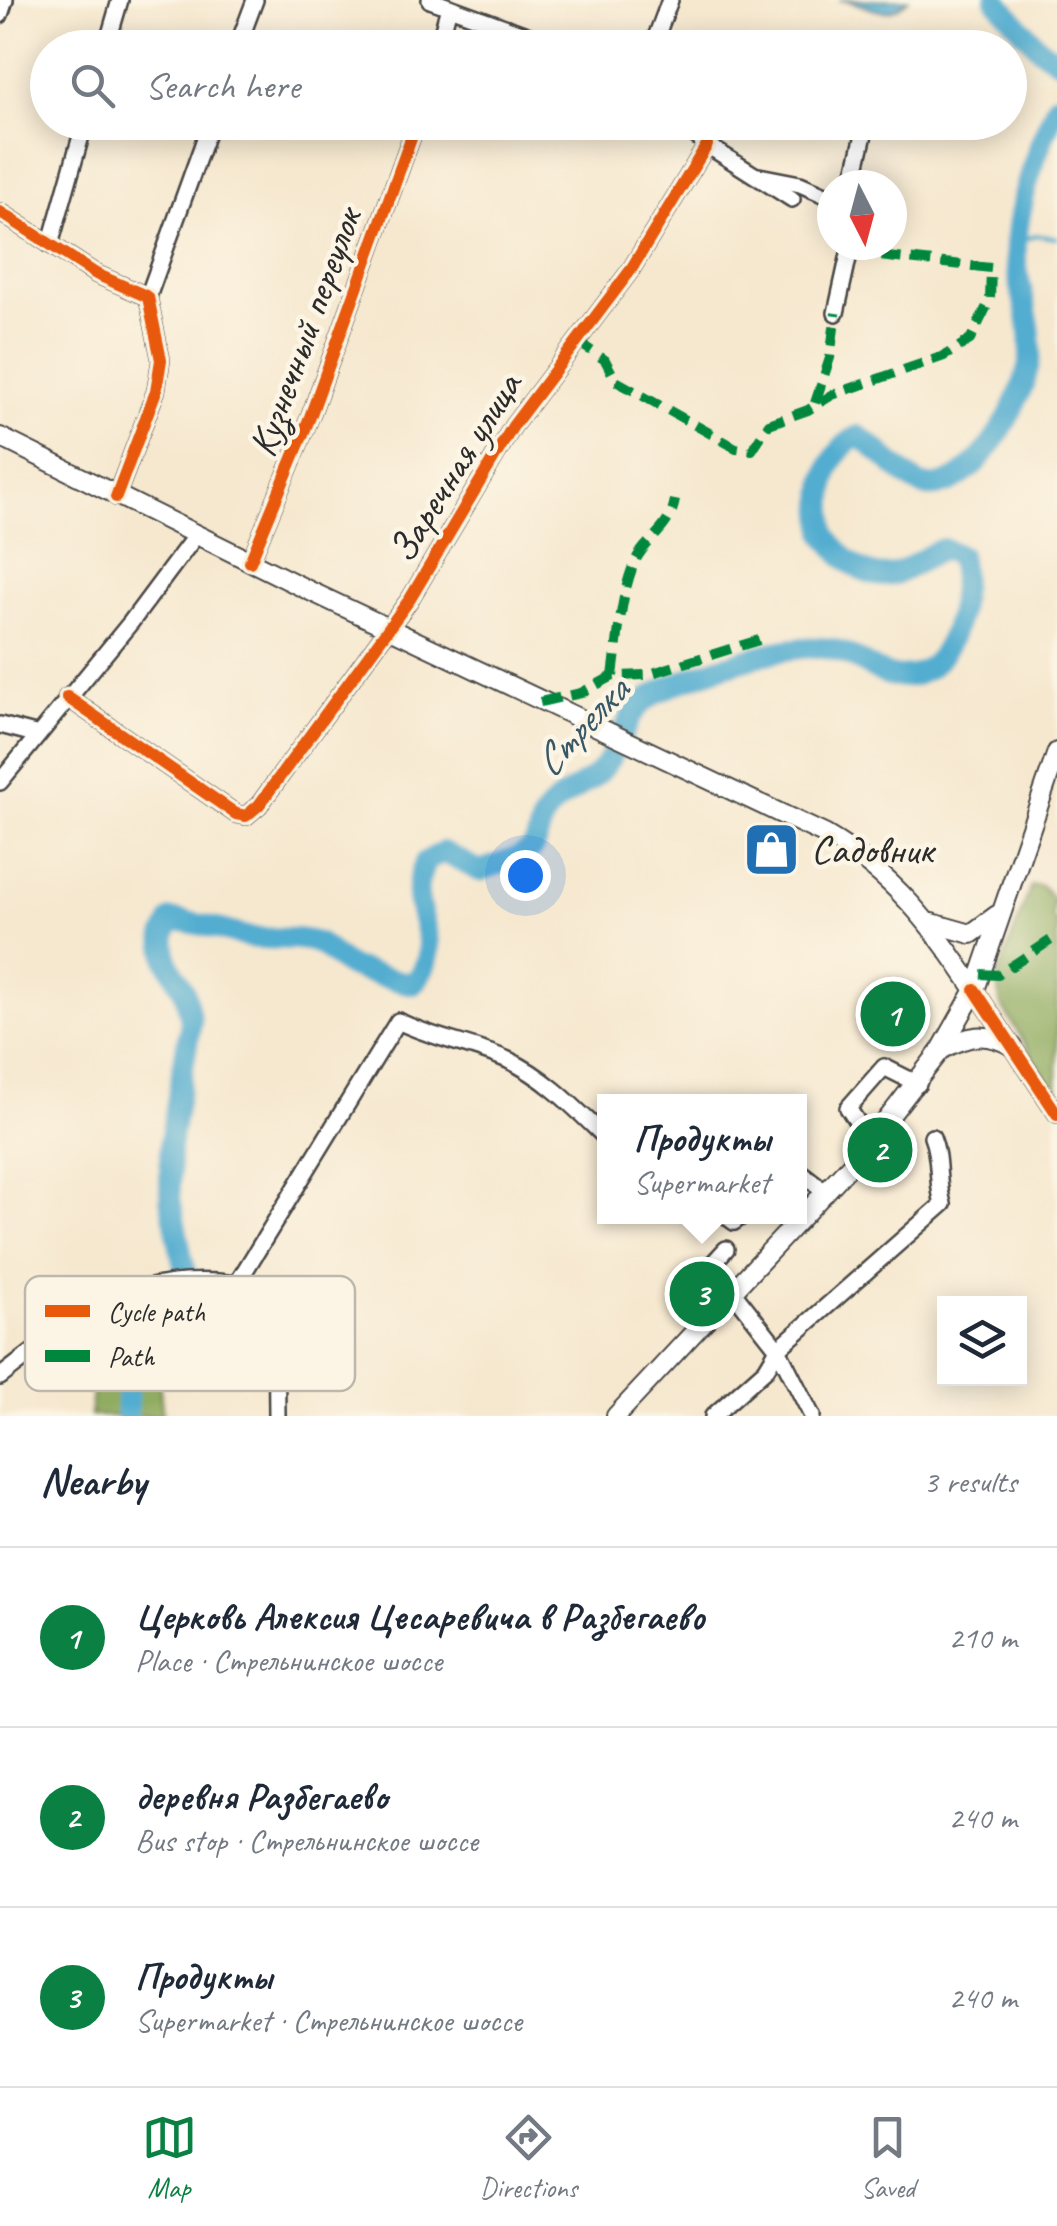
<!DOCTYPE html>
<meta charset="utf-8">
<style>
body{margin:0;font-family:Caveat,sans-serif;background:#f2f2f3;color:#1f2937}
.controls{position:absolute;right:30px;bottom:30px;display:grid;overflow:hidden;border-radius:0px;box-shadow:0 5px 25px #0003}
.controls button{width:90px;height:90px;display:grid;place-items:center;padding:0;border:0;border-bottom:2px solid #e0e1e3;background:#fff;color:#1f2937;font:50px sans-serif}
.compass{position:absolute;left:817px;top:170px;width:90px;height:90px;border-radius:50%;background:#fff;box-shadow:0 5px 25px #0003;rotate:174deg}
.you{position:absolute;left:525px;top:875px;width:35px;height:35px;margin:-25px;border:8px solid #fff;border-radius:50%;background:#1a73e8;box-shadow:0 0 0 15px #1a73e833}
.badge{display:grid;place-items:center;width:65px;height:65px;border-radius:50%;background:#0b8043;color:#fff;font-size:32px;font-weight:700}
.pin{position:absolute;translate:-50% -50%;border:5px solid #fff;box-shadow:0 2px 10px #0006}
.popup{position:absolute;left:597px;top:1094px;width:210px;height:130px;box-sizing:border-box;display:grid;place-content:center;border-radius:0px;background:#fff;filter:drop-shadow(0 2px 8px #0005);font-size:32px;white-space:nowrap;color:#747a83}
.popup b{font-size:38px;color:#1f2937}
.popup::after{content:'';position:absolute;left:50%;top:100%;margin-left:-20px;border:20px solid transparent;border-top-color:#fff}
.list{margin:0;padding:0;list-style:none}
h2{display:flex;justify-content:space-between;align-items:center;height:130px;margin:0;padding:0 40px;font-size:42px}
h2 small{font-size:32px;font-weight:400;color:#747a83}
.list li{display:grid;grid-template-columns:65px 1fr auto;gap:30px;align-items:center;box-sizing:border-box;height:180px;padding:0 40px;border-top:2px solid #e0e1e3}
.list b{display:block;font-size:38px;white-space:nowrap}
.list p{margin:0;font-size:32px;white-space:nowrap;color:#747a83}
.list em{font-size:32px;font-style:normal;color:#747a83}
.icon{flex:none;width:55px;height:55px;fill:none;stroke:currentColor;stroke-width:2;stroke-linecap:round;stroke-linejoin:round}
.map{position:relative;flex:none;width:1057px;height:1416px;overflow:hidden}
.search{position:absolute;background:#fff;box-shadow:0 5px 25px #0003;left:30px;right:30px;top:30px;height:110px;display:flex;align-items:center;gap:25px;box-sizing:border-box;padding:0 35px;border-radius:55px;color:#747a83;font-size:38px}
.sheet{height:670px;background:#fff}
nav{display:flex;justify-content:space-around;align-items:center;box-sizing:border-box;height:140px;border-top:2px solid #e0e1e3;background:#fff;font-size:28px;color:#747a83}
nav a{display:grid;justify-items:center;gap:5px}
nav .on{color:#0b8043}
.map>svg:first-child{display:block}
.forest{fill:#90ac60;stroke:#5e6c46;stroke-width:2.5}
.water{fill:#52add0;stroke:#3e6c7e;stroke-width:2.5}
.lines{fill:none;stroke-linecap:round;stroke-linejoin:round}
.stream{stroke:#52add0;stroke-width:4}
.river{stroke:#52add0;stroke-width:22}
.minor-casing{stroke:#494744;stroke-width:20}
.major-casing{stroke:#494744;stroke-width:22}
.minor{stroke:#fff;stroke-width:15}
.major{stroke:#fff;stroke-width:18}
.quiet{stroke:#00873e;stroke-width:10;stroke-dasharray:20 10;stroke-linecap:butt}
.cycleway-casing{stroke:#fcf5e5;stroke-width:19}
.cycleway{stroke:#e8590c;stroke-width:12}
.labels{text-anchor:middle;stroke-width:9;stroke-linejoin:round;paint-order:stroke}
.street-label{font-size:40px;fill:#2b2b2b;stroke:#fcf5e5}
.poi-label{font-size:40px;fill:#2b2b2b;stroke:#fcf5e5;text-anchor:start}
.water-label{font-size:42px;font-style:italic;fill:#395865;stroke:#fcf5e5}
.key{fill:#fcf5e5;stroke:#bdb8ad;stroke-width:2.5}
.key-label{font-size:28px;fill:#2b2b2b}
</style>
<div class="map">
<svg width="1057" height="1416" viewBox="0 0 1057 1416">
<rect width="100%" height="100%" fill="#fcf5e5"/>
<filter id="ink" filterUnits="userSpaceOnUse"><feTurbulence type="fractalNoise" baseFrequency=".01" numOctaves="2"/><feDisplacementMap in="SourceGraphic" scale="20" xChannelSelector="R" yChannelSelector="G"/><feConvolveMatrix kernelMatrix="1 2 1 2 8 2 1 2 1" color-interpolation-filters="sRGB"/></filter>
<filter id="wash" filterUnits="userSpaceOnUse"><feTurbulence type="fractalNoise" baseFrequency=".0048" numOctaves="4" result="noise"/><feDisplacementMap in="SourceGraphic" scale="40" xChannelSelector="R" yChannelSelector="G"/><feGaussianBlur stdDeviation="2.25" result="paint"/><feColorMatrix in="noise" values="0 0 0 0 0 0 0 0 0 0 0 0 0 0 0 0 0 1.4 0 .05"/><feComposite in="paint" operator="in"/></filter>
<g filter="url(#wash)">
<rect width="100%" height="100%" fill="#f6e8cf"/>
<!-- forest -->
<g class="forest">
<path d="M1031,886h10l13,14 -2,18 5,4v174l-57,-93 -2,-28z"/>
<path d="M134,1314l19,12 10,90h-73l3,-25 15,-18 -19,-43 15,-14z"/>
</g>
<!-- water -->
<path class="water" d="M839,0h69c-26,25 -40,1 -69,0z"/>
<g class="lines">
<!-- stream -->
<path class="stream" d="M1016,244l19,-9 22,3"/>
<!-- river -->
<g class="river">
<path d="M996,0l44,49 17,11"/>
<path d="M127,1416c-4,-63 36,-73 62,-125l-19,-92v-56l21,-122 -6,-28 -18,-33 -3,-23 8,-17c27,2 50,11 76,17 22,4 47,-2 69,6 12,5 19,17 31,23 5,3 62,18 65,18 34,-37 1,-65 5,-99 1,-7 5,-16 7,-23l18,-10 37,19c13,-6 30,-9 43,-16 18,-10 13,-23 21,-38 10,-19 38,-29 53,-43 17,-15 24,-40 35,-59 15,-24 61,-38 86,-47 31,-10 79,-25 112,-19 24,4 41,23 62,27 61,10 77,-79 67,-121l-16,-6c-18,6 -35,23 -52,26 -29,5 -52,-20 -66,-42 -3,-39 -4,-76 33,-97 19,10 51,48 67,50 51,7 99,-87 105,-128 5,-38 -17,-76 -14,-115 4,-46 22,-97 41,-139"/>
</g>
</g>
</g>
<g filter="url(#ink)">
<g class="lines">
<defs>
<g id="minor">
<path d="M430,0l132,48"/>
<path d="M0,15l5,-15"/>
<path d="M106,48l14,-48"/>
<path d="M237,48l18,-48"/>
<path d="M438,48l11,-41"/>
<path d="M652,48l18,-48"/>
<path d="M680,122l27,23 85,54"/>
<path d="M896,122l54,8"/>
<path d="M759,176l41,8 32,14"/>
<path d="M852,185l15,-63"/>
<path d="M0,212l96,62 52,23 13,63 -5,31 -40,106"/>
<path d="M50,245l35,-123"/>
<path d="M148,297l63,-175"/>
<path d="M836,313l15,-68"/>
<path d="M250,562l60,-145 107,-295"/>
<path d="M67,697l169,117 10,2 13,-11 151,-206 103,-173 117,-155 77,-126"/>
<path d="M0,725l35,9"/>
<path d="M0,782l131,-160 65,-87"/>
<path d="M975,990l82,124"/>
<path d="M871,1143l-23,-35 36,-41 34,17"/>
<path d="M800,1172l26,20"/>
<path d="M726,1216l8,6 8,-6"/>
<path d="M726,1249l-24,26 24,25"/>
<path d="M734,1293l44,56 34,67"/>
<path d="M0,1377c80,-61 130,-107 236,-93"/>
<path d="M277,1416l-1,-99 -46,-22 168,-274c36,18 74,23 110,39 36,16 68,49 96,76"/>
<path d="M713,1416l53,-47 12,-20 165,-145c-7,-23 -2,-45 -11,-67"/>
</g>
<g id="major">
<path d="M0,437l310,154 516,244c67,39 107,91 149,155"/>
<path d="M932,923l39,11 26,-19"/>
<path d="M941,1050c27,-15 44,-19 71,-4"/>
<path d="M616,1416l242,-259 83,-107 34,-60 82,-238"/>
</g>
</defs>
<!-- minor casing -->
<use href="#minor" class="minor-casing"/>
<!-- major casing -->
<use href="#major" class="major-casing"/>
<!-- minor -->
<use href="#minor" class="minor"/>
<!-- major -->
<use href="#major" class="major"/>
<!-- quiet -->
<g class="quiet">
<path d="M575,340l30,20 11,21 120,67 16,2 17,-26 39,-14 24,-15 112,-39 26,-16 20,-40 1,-32 -141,-15"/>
<path d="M815,403l15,-45 6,-45"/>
<path d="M613,676c5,-36 7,-76 20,-110 11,-28 36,-33 42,-66"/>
<path d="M540,702l41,-9 32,-17 33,-1 113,-35"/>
<path d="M981,974l17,1 59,-39"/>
</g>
<defs>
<g id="cycleway">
<path d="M0,212l96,62 52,23 13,63 -5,31 -40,106"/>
<path d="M250,562l60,-145 107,-295"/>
<path d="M67,697l169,117 10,2 13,-11 151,-206 103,-173 117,-155 77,-126"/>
<path d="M975,990l82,124"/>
</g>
</defs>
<!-- cycleway casing -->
<use href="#cycleway" class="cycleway-casing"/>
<!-- cycleway -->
<use href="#cycleway" class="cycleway"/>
</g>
</g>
<!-- icons -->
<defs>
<symbol id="shop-square" viewBox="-11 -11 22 22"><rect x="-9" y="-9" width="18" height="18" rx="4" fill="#1f6fb2" stroke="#fcf5e5"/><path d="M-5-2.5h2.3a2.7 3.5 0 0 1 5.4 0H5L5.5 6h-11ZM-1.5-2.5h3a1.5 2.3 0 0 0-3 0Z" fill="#fff"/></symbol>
</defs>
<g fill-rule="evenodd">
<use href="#shop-square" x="740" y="818" width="63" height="63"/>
</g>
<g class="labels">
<!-- street labels -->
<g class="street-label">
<text transform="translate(304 332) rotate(-70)" y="14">Кузнечный переулок</text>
<text transform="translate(454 467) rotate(-58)" y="14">Заречная улица</text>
</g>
<!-- poi labels -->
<g class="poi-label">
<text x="811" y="863">Садовник</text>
</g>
<!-- water labels -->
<g class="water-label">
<text transform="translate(580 726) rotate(-47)" y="15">Стрелка</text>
</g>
</g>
<!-- legend -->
<rect x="25" y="1276" width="330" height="115" rx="15" class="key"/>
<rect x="45" y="1305" width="45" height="12" fill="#e8590c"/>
<rect x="45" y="1350" width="45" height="12" fill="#00873e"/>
<g class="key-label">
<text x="108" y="1321">Cycle path</text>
<text x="108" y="1366">Path</text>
</g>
</svg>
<div class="controls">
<button><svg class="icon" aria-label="layers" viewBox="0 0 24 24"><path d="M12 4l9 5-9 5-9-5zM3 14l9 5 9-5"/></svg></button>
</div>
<svg class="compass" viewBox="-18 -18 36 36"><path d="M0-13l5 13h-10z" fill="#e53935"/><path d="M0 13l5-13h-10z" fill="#747a83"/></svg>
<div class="you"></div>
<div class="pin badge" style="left:893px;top:1014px">1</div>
<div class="pin badge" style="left:880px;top:1150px">2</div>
<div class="pin badge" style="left:702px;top:1294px">3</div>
<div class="popup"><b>Продукты</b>Supermarket</div>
<div class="search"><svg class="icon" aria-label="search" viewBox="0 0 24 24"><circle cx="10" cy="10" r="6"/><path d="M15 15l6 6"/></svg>Search here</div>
</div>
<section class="sheet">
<h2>Nearby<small>3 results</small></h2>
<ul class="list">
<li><span class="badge">1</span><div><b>Церковь Алексия Цесаревича в Разбегаево</b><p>Place · Стрельнинское шоссе</p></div><em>210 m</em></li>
<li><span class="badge">2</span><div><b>деревня Разбегаево</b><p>Bus stop · Стрельнинское шоссе</p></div><em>240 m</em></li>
<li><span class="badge">3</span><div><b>Продукты</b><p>Supermarket · Стрельнинское шоссе</p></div><em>240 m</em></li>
</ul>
</section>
<nav>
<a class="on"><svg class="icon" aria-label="map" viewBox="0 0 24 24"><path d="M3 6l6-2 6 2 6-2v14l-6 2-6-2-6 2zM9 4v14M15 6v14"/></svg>Map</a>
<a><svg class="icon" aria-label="directions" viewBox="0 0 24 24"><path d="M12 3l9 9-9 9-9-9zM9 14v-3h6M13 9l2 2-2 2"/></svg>Directions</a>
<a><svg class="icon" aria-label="saved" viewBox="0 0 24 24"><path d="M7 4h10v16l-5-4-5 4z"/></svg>Saved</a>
</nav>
